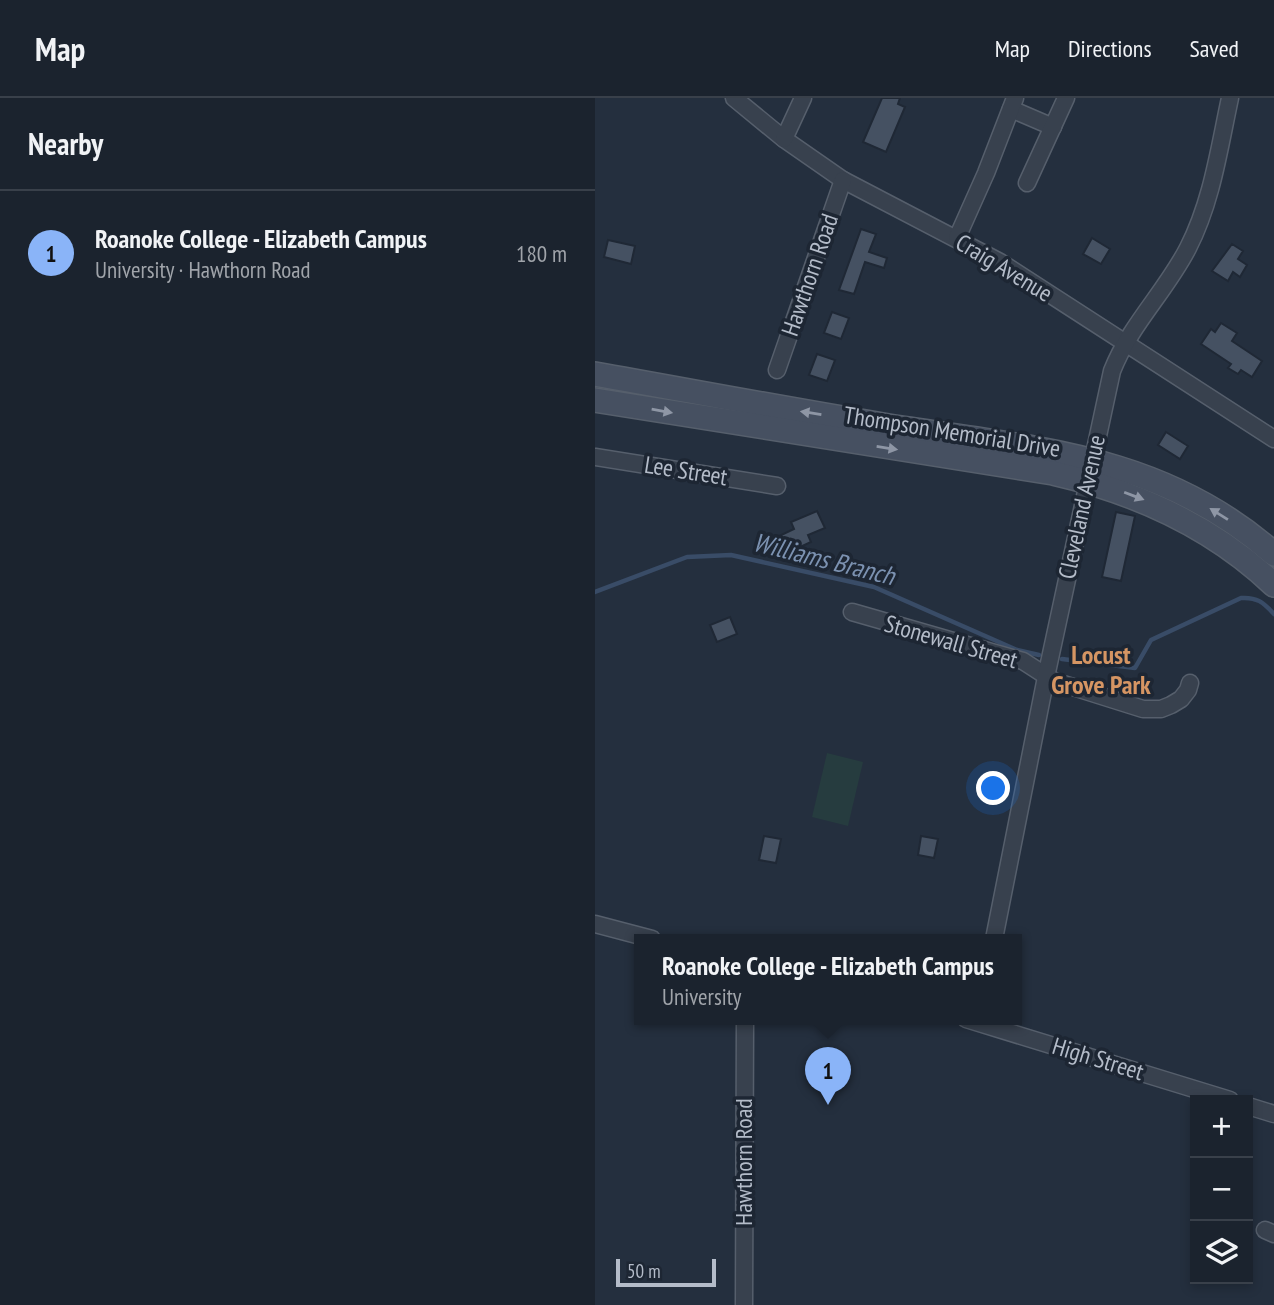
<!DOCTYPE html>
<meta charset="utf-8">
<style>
body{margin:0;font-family:"PT Sans Narrow",sans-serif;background:#282f3a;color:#f1f3f6}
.controls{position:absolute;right:21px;bottom:21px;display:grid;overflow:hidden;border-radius:0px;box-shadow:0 4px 10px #0003}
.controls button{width:63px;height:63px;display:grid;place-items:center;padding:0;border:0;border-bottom:2px solid #39404a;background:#1b232e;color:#f1f3f6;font:35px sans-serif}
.scale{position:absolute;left:21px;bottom:18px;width:100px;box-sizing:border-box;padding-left:7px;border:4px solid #b4bcc9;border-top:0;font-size:19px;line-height:24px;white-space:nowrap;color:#b4bcc9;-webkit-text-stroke:5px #1d2633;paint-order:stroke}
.you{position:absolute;left:399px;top:691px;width:24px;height:24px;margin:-18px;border:5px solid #fff;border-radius:50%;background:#1a73e8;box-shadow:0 0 0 10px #1a73e833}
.badge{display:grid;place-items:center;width:46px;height:46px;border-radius:50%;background:#8ab4f8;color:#111;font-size:23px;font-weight:700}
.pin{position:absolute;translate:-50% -58px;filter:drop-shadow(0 2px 4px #0008)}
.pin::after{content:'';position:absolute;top:37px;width:24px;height:21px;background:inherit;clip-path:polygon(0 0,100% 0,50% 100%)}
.popup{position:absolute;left:39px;top:836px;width:388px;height:91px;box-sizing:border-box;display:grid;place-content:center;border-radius:0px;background:#1b232e;filter:drop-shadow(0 2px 5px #0005);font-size:23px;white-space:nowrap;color:#a0a4aa}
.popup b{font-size:26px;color:#f1f3f6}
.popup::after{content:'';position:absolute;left:50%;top:100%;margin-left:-14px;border:14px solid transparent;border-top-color:#1b232e}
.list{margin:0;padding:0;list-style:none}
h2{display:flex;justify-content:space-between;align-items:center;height:91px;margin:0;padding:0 28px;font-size:30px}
h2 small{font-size:23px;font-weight:400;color:#a0a4aa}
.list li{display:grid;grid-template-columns:46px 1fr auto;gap:21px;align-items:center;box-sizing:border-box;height:126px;padding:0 28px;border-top:2px solid #39404a}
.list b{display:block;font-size:26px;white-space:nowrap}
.list p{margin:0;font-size:23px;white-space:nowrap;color:#a0a4aa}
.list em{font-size:23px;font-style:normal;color:#a0a4aa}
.icon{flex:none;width:38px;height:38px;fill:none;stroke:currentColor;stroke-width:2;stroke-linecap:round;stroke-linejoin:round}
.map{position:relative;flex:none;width:679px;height:1207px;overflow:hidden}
header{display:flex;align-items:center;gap:42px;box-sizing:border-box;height:98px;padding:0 35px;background:#1b232e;border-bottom:2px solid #39404a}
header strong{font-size:33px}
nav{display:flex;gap:38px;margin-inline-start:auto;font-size:24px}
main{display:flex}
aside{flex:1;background:#1b232e}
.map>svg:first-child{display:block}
.green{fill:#263c3f}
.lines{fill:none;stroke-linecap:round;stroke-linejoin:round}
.stream{stroke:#394c67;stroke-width:4.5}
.building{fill:#455162;stroke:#1f2835;stroke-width:2}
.minor-casing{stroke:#565f6c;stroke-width:19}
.secondary-casing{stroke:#565f6c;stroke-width:26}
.minor{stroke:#38414e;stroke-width:16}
.secondary{stroke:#465061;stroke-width:23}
.oneway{fill:#8e96a5}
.labels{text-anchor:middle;stroke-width:7;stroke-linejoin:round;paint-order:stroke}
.street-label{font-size:24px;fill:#b4bcc9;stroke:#1d2633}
.water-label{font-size:26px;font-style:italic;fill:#7c92b1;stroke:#1d2633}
.neighbourhood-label{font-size:26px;font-weight:bold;fill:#d59563;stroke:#1d2633}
</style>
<header>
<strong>Map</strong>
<nav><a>Map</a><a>Directions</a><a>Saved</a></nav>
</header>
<main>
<aside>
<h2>Nearby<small></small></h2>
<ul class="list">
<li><span class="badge">1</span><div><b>Roanoke College - Elizabeth Campus</b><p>University · Hawthorn Road</p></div><em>180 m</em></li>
</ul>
</aside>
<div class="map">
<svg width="679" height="1207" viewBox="0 0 679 1207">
<rect width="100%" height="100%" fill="#242f3e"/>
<!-- green -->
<path class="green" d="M232,655l36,9 -15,64 -36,-9z"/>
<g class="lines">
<!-- stream -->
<g class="stream">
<path d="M0,494l92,-35 44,-2 143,32 143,63 22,5"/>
<path d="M467,561l73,9 16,-28 90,-42c16,-1 22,4 33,16"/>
</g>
</g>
<!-- building -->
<g class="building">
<path d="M287,0h18l-2,6 7,3 -19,45 -23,-10z"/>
<path d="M266,131l15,5 -7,18 18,6 -3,10 -19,-6 -11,32 -15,-4z"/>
<path d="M497,140l18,11 -9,15 -18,-10z"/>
<path d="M13,142l27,6 -4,18 -27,-7z"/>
<path d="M637,146l11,7 -5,8 9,6 -7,12 -7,-5 -5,9 -16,-10z"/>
<path d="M237,214l17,6 -8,21 -17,-6z"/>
<path d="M626,225l16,10 -5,8 30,20 -10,16 -11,-7 -3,4 -10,-6 3,-4 -30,-20 10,-15 4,3z"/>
<path d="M222,256l18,6 -8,21 -18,-6z"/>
<path d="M571,334l22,14 -8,13 -22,-14z"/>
<path d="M222,413l8,17 -17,7 3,7 -26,12 -8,-17 17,-8 -3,-7z"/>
<path d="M521,414l19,4 -14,65 -19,-4z"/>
<path d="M135,519l7,17 -20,8 -7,-17z"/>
<path d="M169,738l17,3 -5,24 -17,-3z"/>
<path d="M326,738l17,3 -4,19 -16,-3z"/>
</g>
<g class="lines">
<defs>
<g id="minor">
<path d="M139,0l50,41 59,41 157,82 274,177"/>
<path d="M416,11l42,18"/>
<path d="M189,41l19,-41"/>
<path d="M432,85l39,-85"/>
<path d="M362,140l29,-65 29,-75"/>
<path d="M182,272l66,-190"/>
<path d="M0,359l182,29"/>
<path d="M257,514l171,49 31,20 89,28h18l10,-4 10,-6 7,-9 2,-7"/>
<path d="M0,826l57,15"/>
<path d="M399,841l52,-262 66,-306c18,-46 54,-80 76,-123 24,-47 31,-99 42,-150"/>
<path d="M371,921l264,81"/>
<path d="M653,1008l26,8"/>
<path d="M670,1132l9,4"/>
<path d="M149,1207l1,-286"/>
</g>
<g id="secondary">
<path d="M0,276c96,17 191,35 288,51 142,23 276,27 391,129"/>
<path d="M0,302l458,73c83,19 159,53 221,112"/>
</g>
</defs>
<!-- minor casing -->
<use href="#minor" class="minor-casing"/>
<!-- secondary casing -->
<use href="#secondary" class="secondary-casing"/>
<!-- minor -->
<use href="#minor" class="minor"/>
<!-- secondary -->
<use href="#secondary" class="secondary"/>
</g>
<!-- one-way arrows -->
<defs><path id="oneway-solid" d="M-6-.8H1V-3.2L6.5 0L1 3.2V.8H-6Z" transform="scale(1.75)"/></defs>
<g class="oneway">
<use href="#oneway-solid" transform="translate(67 313) rotate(10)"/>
<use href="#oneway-solid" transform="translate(216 315) rotate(-171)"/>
<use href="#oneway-solid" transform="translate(292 350) rotate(9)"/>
<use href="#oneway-solid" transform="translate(539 398) rotate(21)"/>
<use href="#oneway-solid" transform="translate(624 416) rotate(-148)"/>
</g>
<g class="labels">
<!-- street labels -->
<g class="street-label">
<text transform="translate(409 170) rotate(31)" y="8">Craig Avenue</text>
<text transform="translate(215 177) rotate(-71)" y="8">Hawthorn Road</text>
<text transform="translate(357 334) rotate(9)" y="8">Thompson Memorial Drive</text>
<text transform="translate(91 373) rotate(9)" y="8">Lee Street</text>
<text transform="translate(487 409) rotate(-78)" y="8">Cleveland Avenue</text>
<text transform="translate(356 544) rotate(16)" y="8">Stonewall Street</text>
<text transform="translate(503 961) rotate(17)" y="8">High Street</text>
<text transform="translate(149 1064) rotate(-90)" y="8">Hawthorn Road</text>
</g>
<!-- water labels -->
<g class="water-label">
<text transform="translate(229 461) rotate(14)" y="9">Williams Branch</text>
</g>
<!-- neighbourhood labels -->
<g class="neighbourhood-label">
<text x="506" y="566">Locust<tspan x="506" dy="30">Grove Park</tspan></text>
</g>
</g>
</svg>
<div class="controls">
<button>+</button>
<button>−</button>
<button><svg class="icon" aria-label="layers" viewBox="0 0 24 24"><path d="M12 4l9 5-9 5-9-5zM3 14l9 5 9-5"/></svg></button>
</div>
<div class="scale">50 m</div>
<div class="you"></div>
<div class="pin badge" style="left:233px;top:1007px">1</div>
<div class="popup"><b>Roanoke College - Elizabeth Campus</b>University</div>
</div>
</main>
